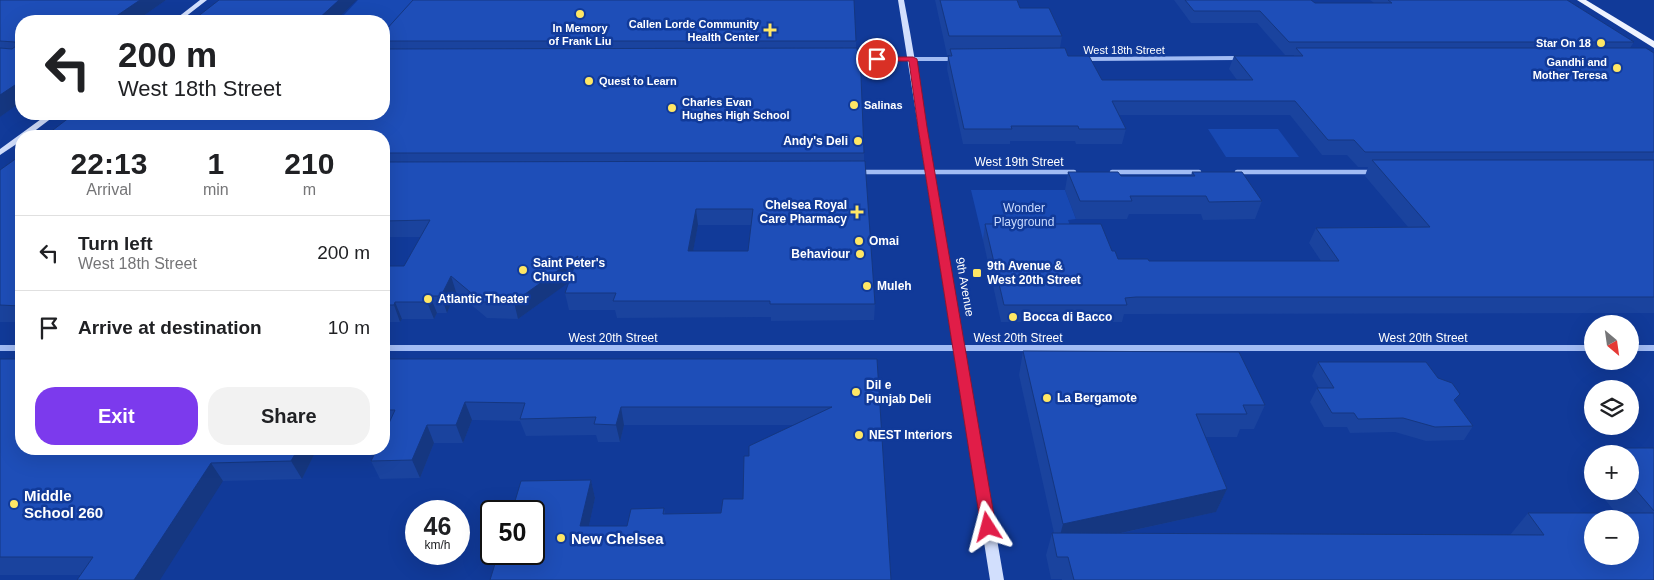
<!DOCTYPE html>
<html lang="en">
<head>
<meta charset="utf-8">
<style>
	:root { --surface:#fff; --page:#f2f2f2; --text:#202124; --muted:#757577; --line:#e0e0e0; --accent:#7c3aed }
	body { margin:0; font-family:Arial,sans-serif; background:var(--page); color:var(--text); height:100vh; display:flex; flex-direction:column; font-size:19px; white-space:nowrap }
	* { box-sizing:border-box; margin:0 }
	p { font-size:16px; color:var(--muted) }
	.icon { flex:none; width:28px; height:28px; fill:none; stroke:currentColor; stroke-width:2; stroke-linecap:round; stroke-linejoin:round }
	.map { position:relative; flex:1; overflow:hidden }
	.drawer { position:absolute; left:15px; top:130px; width:375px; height:325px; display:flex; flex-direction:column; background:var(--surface); border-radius:20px; box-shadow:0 5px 20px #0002 }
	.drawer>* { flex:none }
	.hud { position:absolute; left:15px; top:15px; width:375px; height:105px; border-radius:20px; box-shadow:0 5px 20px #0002; background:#fff; color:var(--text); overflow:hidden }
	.needle { width:32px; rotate:151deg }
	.fabs { position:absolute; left:1584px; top:315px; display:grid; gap:10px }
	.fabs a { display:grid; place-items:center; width:55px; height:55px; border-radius:50%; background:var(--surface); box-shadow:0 5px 20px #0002; font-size:25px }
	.speed { position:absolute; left:405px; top:500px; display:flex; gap:10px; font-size:25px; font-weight:700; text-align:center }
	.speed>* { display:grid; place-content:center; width:65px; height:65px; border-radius:50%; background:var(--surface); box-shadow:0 5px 20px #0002; line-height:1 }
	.speed small { font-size:12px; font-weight:400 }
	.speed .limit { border:2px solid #111; border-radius:8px; background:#fff; color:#111 }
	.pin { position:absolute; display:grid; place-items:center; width:42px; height:42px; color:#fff; margin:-21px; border:2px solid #fff; border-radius:50%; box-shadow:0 1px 5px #0007 }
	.me { position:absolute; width:55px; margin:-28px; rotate:351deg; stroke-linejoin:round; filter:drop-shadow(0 0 4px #0008) }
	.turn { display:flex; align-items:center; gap:18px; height:105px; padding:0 20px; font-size:22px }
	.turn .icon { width:65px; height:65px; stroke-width:2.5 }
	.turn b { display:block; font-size:35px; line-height:42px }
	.eta { display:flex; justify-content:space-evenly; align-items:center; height:85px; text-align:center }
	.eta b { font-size:30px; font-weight:700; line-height:35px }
	.primary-button { display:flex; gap:10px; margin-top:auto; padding:10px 20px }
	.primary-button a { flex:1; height:58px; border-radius:20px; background:var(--accent); color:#fff; font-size:20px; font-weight:700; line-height:58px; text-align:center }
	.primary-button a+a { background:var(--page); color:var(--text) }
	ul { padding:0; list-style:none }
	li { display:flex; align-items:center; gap:15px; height:75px; padding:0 20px; border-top:1px solid var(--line) }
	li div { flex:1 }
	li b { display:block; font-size:19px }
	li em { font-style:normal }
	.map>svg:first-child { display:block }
</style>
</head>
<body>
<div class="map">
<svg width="1654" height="580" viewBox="0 0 1654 580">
	<rect width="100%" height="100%" fill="#113a99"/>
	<path fill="#1849b3" d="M358,0H428L384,46V21H333L338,16H343Z
		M1208,129H1278L1299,157H1226Z
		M971,190H1065L1076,219L1068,220L1075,240H983Z"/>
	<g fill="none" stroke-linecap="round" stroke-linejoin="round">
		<path stroke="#a2bcf4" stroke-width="4" d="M852,59H954
			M1085,59L1239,58"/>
		<path stroke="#a2bcf4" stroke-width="4.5" d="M860,172H1074
			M1112,172H1199
			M1237,172H1371"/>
		<path stroke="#a2bcf4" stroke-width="6" d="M0,348H21
			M384,348H1592
			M1630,348H1654"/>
		<path fill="#d2dffd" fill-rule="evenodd" d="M200,0H207L180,21H173Z
			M898,0H904L910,32L1004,580H990Z
			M48,114H57L28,136H21V141L0,155V149Z"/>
		<path fill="#eff3ff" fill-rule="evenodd" d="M1577,0H1586L1654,41V48Z"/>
	</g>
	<path fill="#1a439e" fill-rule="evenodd" d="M0,0H166L136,21H21V102L0,117Z
		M935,0H1017L1020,8L1062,36L1060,48L1068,56L1102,80H1237L1229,69L1234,56H1294V55H1285L1257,23H1191L1174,0H1311L1315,3H1374L1370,0H1567L1634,42L1630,48L1654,53V313L1131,314H1124L1122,322H1001L983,240L985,224L1112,251L1118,259L1149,261H1321L1309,243L1316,228L1408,227L1365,176L1368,167H1358L1347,155H1322L1290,115H1119L1126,129L1122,144H1076L1075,141H1010V144H963L947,69L948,56H950V55H947Z
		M384,32L856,41V48L864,153V161L875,304L874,320L771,321V317L617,318L615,310H569L565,293L569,282L518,319L487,318L456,292L447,313H437L434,319H402L400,322H384V266H404L421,237H384ZM698,225H751L748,251H693Z
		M21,155V322H0V170Z
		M1068,172L1121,176H1191L1192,172L1262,201L1255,219L1203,220L1201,214H1129L1127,219H1076L1065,190Z
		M1023,351L1265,405L1254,429H1240L1237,437H1206L1227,489L1216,512L1122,533L1510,535L1528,513H1616L1598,491H1630V454H1596L1601,448H1654V580H1062V579H1051L1046,555L1052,533H1054L1019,375Z
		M0,359L317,449L302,479L223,481L80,575H0Z
		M384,359H877L891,580H490L591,480L595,498L589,526H627L664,508L665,514L721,513L743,499L749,456L794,425H624L620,442H598L596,435L526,436L520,421L472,420L463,443H434L420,478L380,479L371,461L386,428H384Z
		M1318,362L1455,401L1473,426L1464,440L1426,441L1395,432L1350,433L1347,427H1324L1310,402L1317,388H1319L1312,376Z
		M1592,458V484L1582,471Z"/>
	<path fill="#153781" d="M140,0H166L136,21H109Z
		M339,0H357L335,21H316Z
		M21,81V102L0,117V95Z
		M696,209L698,225L690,268L688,251Z
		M578,256L582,273L518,319L514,302Z
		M451,276L456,292L447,313L441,296Z
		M430,296L437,313L434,319L427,302Z
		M395,302L402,319L400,322L394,305Z
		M465,402L472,420L463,443L456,425Z
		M621,407L624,425L620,442L616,425Z
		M427,425L434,443L420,478L412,460Z
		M298,449H317L302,479L291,461Z
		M211,463L223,481L160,580H134Z
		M591,480L595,498L585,544L580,526Z
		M1227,489L1216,512L1057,547L1063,524Z"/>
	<path fill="#1e4eb8" stroke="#153781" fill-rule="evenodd" d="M0,0H140L109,21H21V81L0,95V48L12,49L16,46L15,42L0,41Z
		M219,0H339L316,21H192Z
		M413,0H854L856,41H384V32Z
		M940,0H1017L1020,8H1049L1062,36H949Z
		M1185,0H1311L1315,3H1392L1388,0H1567L1634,42H1289L1260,11H1194Z
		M857,48L861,76L864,153H384V136H45L74,114H384V49Z
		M1065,48L1068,56H1089L1102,80H1253L1234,56H1303L1296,48H1646L1654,53V152H1365L1354,140H1328L1295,101H1112L1126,129H1079L1078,126H1011L1012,129H964L948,56H952L950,49Z
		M21,155V306L0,305V170Z
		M1372,160H1654V297H1136L1125,298L1127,305H1004L985,224H1101L1112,251H1115L1118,259H1148L1149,261H1339L1316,228L1430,227Z
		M865,161L875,304H770V301H613L616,293H565L578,256L514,302H482L451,276L441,296H430L427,302H395L394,305H384V266H404L430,220L384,221V162ZM696,209H753L748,251H688Z
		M1068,172H1118L1121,176H1195L1192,172H1242L1262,201L1209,202L1206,196H1130L1132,201H1080Z
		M1023,351L1239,352L1265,405H1243L1247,414H1196L1227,489L1063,524Z
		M0,359H21V449H298L291,461L211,463L134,580H77L93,557H0Z
		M384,359H877L891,580H490L498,554H534V511H512L521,481L591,480L580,526H627L631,509L664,508L663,514L721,513L723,499H743L744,456H749V446L832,407H621L616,425L594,424L596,417L520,419L525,403L465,402L456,425H427L412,460L371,461L377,449H384V434L395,410H384Z
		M1318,362H1426L1438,378L1452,383L1460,394L1454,400L1473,426L1435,427L1403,418L1358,419L1354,413H1332L1317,388H1334Z
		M1601,448H1654V511L1630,483V454H1606Z
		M1528,513H1654V580H1074L1068,557H1057L1052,533L1544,535ZM1592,519H1630V556H1592Z"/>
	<path fill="#e11d48" stroke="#92132f" d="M874,57H913L917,59L927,127L996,527L994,531L988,533L983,531L981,527L918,127L909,61H874Z"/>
	<g fill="#ffe765" stroke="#113a99" stroke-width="2">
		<circle cx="580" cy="14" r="5"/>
		<path d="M767.5 22.5h5v5h5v5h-5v5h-5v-5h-5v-5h5z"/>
		<circle cx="1601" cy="43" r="5"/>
		<circle cx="1617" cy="68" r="5"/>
		<circle cx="589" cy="81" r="5"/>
		<circle cx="854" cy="105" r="5"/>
		<circle cx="672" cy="108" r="5"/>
		<circle cx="858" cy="141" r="5"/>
		<path d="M854.5 204.5h5v5h5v5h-5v5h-5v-5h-5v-5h5z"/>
		<circle cx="859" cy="241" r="5"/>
		<circle cx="860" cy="254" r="5"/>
		<circle cx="523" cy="270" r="5"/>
		<rect x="972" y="268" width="10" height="10" rx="2.5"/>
		<circle cx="867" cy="286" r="5"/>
		<circle cx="428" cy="299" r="5"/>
		<circle cx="1013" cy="317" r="5"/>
		<circle cx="856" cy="392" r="5"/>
		<circle cx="1047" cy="398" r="5"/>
		<circle cx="859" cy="435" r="5"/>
		<circle cx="14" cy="504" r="5"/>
		<circle cx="561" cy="538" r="5"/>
	</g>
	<g text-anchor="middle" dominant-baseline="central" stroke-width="5" stroke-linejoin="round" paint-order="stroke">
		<g font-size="11" font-weight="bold" fill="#fff" stroke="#113a99" text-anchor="end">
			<text x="759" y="24">Callen Lorde Community<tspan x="759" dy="13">Health Center</tspan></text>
			<text x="580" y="28" text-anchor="middle">In Memory<tspan x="580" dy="13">of Frank Liu</tspan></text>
			<text x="1591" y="43">Star On 18</text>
			<text x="1607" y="62">Gandhi and<tspan x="1607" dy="13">Mother Teresa</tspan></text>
			<text x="599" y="81" text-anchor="start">Quest to Learn</text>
			<text x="682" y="102" text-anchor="start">Charles Evan<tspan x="682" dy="13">Hughes High School</tspan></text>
			<text x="864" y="105" text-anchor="start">Salinas</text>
		</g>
		<g font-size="11" fill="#fff" stroke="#113a99">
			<text x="1124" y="50">West 18th Street</text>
		</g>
		<g font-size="12" font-weight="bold" fill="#fff" stroke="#113a99" text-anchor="start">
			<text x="848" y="141" text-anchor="end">Andy's Deli</text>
			<text x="847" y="205" text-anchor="end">Chelsea Royal<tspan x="847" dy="14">Care Pharmacy</tspan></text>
			<text x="869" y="241">Omai</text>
			<text x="850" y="254" text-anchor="end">Behaviour</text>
			<text x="533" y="263">Saint Peter's<tspan x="533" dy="14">Church</tspan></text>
			<text x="987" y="266">9th Avenue &amp;<tspan x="987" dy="14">West 20th Street</tspan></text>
			<text x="877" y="286">Muleh</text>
			<text x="438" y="299">Atlantic Theater</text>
			<text x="1023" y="317">Bocca di Bacco</text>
			<text x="866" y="385">Dil e<tspan x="866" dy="14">Punjab Deli</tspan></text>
			<text x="1057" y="398">La Bergamote</text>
			<text x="869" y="435">NEST Interiors</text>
		</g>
		<g font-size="12" fill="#fff" stroke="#113a99">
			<text x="1019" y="162">West 19th Street</text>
			<text transform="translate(965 287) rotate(80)">9th Avenue</text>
			<text x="613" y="338">West 20th Street</text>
			<text x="1018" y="338">West 20th Street</text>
			<text x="1423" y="338">West 20th Street</text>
		</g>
		<g font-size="12" fill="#cadbfe" stroke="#113a99">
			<text x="1024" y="208">Wonder<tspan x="1024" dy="14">Playground</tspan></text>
		</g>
		<g font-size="15" font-weight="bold" fill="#fff" stroke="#113a99" text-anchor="start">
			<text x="24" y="495">Middle<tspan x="24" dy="17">School 260</tspan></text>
			<text x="571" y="538">New Chelsea</text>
		</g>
	</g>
</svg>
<div class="fabs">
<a><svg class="needle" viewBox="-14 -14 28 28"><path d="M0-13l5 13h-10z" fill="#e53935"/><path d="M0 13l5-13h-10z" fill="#757577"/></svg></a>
<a><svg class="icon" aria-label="layers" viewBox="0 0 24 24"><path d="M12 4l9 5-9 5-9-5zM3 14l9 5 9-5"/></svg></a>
<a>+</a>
<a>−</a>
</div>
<div class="speed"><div>46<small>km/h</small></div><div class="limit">50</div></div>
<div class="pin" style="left:877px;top:59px;background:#d93025"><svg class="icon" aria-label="arrive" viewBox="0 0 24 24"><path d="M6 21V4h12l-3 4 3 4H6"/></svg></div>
<svg class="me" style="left:988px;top:527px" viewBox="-20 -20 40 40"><path d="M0-17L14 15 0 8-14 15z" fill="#e11d48" stroke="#fff" stroke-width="4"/></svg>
<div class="hud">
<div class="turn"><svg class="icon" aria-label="left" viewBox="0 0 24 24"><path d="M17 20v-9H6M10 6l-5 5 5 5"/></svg><div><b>200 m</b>West 18th Street</div></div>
</div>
<section class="drawer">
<div class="eta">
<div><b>22:13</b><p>Arrival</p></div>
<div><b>1</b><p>min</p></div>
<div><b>210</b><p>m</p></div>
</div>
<ul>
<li><svg class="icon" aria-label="left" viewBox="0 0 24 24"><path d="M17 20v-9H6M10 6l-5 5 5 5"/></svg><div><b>Turn left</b><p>West 18th Street</p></div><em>200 m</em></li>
<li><svg class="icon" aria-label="arrive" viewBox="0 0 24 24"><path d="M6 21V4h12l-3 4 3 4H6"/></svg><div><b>Arrive at destination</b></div><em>10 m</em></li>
</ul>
<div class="primary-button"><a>Exit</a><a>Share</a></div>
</section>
</div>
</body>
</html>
